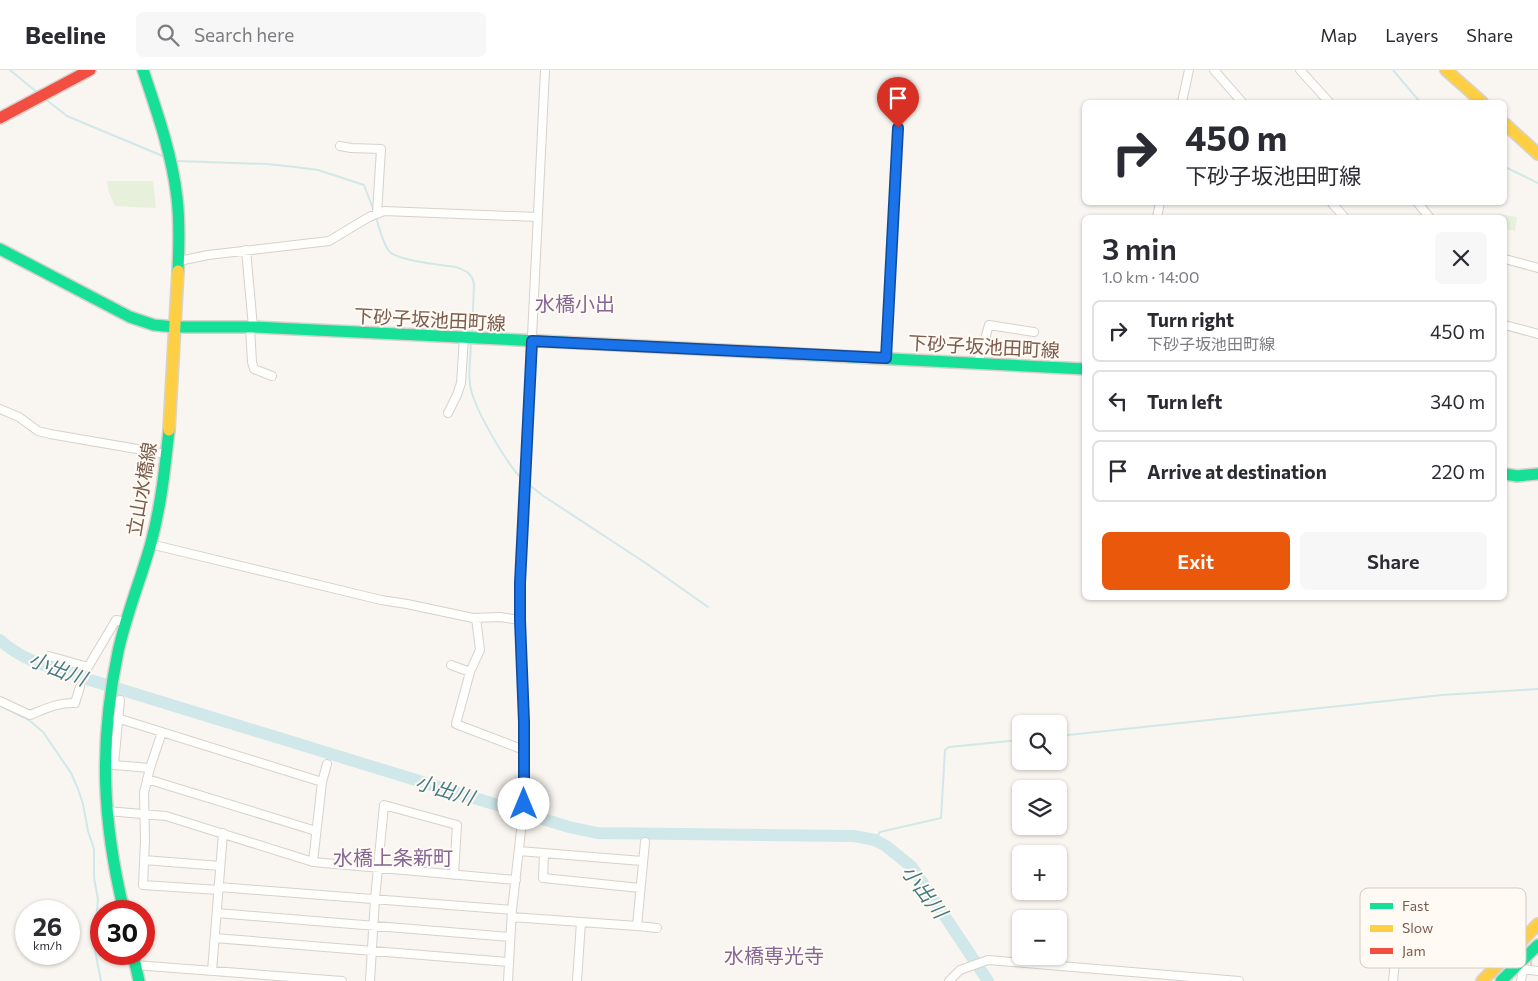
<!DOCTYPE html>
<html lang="en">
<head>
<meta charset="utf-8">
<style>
	:root { --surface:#fff; --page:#f7f7f7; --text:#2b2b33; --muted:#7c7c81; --line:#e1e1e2; --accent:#ea580c }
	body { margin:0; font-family:Commissioner,"Noto Sans JP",sans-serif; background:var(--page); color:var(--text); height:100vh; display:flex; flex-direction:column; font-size:19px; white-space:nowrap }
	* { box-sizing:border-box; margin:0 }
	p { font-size:16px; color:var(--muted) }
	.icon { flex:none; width:28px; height:28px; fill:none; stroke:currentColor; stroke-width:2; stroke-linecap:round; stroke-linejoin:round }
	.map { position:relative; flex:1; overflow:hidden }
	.details { position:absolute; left:1082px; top:145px; width:425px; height:385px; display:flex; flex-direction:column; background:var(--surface); border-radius:8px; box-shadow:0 1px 4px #0004 }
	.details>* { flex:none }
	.banner { position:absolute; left:1082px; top:30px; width:425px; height:105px; border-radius:8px; box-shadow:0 1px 4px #0004; background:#fff; color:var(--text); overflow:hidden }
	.tools { position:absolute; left:1012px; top:645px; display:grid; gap:10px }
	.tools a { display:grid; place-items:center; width:55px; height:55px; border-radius:8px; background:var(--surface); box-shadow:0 1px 4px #0004; font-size:25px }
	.speed { position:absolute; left:15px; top:830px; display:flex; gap:10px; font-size:25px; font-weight:700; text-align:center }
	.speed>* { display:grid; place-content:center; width:65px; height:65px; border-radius:50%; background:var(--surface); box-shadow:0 1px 4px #0004; line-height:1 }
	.speed small { font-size:12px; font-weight:400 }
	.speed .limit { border:8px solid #d22; background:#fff; color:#111 }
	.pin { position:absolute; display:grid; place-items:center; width:42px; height:42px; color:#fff; margin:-51px -21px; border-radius:50% 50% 50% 0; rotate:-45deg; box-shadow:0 0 5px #0007 }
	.pin .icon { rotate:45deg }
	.me { position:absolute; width:55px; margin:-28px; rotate:0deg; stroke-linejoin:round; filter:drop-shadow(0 0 4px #0008) }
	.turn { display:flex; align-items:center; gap:18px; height:105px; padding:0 20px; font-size:22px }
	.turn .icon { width:65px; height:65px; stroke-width:2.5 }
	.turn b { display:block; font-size:35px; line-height:42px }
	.round { display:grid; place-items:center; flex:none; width:52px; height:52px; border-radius:8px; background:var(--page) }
	.headline { display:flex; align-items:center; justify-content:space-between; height:85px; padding:0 20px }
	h1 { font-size:30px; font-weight:600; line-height:38px }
	.primary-button { display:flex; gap:10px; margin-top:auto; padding:10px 20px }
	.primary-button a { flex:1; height:58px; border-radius:8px; background:var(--accent); color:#fff; font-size:20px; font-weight:600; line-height:58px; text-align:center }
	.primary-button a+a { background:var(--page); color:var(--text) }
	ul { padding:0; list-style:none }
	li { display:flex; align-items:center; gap:15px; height:62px; margin:0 10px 8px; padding:0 10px; border:2px solid var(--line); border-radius:8px }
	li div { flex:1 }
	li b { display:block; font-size:19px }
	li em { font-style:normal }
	header { display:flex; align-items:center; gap:30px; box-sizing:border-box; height:70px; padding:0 25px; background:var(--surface); border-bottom:1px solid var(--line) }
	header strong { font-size:24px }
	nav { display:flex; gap:28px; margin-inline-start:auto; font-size:18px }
	.search { width:350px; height:45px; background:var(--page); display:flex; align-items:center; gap:12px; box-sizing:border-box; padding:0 18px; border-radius:8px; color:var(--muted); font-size:19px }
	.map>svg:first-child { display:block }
</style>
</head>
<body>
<header>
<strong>Beeline</strong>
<div class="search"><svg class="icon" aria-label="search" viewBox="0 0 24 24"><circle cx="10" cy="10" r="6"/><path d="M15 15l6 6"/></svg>Search here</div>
<nav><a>Map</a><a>Layers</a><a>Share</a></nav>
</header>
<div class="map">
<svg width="1538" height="911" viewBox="0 0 1538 911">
	<rect width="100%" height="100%" fill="#f9f5f0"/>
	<path fill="#e7f0db" d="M107,111H153L156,138L115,136L109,123Z
		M1498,144L1517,147L1515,161L1505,159V148L1497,147Z"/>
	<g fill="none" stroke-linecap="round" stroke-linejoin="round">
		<path stroke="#d0e8ea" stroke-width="2" d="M10,0L39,24
			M1393,0L1420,32
			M44,28L67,46L165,87
			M177,91L267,94L295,97L318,100L364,115L374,141
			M1505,97L1538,113
			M376,148C380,159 382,172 389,181C397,191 442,195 456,197C466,201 472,203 474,214L472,264
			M471,271C471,285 468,301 470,314C472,336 507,394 522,409
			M528,414L542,425L647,494L708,537
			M0,636L29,650L43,662L71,703L78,719L83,734L88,761L94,779V808L98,829L94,875L101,911
			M1059,666L1442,625L1538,619
			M875,770L880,762L941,748L945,680L949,677L1021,670"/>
		<path stroke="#d0e8ea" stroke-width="12" d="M0,570C24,593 59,599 90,610L569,757L597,763L854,766L875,770L886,776L912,797L988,911"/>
		<path stroke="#d9cfc7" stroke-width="8" stroke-dasharray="8 4" stroke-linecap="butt" d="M1467,888L1502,892
			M1518,893L1532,894"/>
		<defs>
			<path id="street" d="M1214,0L1242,32
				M1300,0L1329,32
				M1182,32L1189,0
				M340,76L351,78L381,79L377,143
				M1331,132L1345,148
				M1417,132L1430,148
				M1157,148L1160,132
				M246,180L253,257
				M1505,189L1538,198
				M179,191L208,185L329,171L369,147L384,141L537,147
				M1505,255L1538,264
				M250,258L252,292L254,299L272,306
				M886,289L898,58L900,43
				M978,293L989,255L1034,262
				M0,339L19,347L38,361L50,364L166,384
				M448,343L457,325L461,313L464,268
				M150,474L381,530L407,534L473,548L500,547L520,550
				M49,586L88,597L116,550L126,552
				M451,595L470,602L480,580L476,548
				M470,602L456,654L524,680
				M120,630L114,695L150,698
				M0,631L30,645C45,639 59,632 75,633L80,617
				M117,648L322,712
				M162,662L150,698L144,723L145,770L143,815L219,820
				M147,709L316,761
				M107,741L166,746L313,792L516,810
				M645,772L637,856L657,858
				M519,781L642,791
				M544,783L543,808L640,818
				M144,790L220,796
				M313,792L322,712L327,694
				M219,817L512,840
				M217,843L510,867
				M512,847L581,852
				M215,868L508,892
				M135,895L342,911
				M212,901L223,763
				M370,911L375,829L384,735L457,755L454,805
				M508,911L512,840L524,734V652L520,550V513L545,0
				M577,911L581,852L637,856
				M949,911L960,900L988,890L1239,911
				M1393,911L1396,883H1415L1467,888
				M1521,911L1523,899L1538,901"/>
			<path id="fast" d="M143,0C157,42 172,84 177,128C180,152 179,177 178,201
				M0,179L130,247L154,255L175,257H253L579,273
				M759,282L1085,299
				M1505,404L1517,406L1538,404
				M124,841C102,750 99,673 118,582C126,545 141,509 151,473C161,436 165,398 169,360
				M133,884L139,911
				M1501,911L1538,875"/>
			<path id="slow" d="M1446,0L1482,32
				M1505,54L1538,84
				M579,273L759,282
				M169,360L178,201
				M1482,911L1538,854"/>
			<path id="jam" d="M0,48L90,0"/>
		</defs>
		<use href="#street" stroke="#d7d1cb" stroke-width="10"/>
		<use href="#fast" stroke="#d9d2cb" stroke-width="14"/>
		<use href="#slow" stroke="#d9d2cb" stroke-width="14"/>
		<use href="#jam" stroke="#d9d2cb" stroke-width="14"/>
		<use href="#street" stroke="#fefefd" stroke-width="8"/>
		<use href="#fast" stroke="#16e098" stroke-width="11"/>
		<use href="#slow" stroke="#ffcf43" stroke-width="11"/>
		<use href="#jam" stroke="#f24e42" stroke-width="11"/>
	</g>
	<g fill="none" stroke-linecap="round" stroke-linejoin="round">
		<defs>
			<path id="route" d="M524,734V652L520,550V513L532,271L886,288L898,58"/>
		</defs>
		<use href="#route" stroke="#114b97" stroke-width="12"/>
		<use href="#route" stroke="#1a73e8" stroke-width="9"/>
	</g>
	<g text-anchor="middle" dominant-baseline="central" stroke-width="4" stroke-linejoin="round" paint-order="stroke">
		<g font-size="19" fill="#7a5c4d" stroke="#fffaf3">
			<text transform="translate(430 249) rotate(3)">下砂子坂池田町線</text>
			<text transform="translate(984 276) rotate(3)">下砂子坂池田町線</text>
			<text transform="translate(141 419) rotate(-80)">立山水橋線</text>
		</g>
		<g font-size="20" fill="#846695" stroke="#fffaf3">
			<text x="575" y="233">水橋小出</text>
			<text x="393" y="787">水橋上条新町</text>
			<text x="774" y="885">水橋専光寺</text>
		</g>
		<g font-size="20" font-style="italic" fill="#437c86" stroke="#fffaf3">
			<text transform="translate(58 598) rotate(21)">小出川</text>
			<text transform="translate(445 719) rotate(17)">小出川</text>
			<text transform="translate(925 821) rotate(53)">小出川</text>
		</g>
	</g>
	<rect x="1360" y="818" width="166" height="80" rx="8" fill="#fffaf3" stroke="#d7cbc1" stroke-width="1"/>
	<rect x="1370" y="833" width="23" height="6" fill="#16e098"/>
	<rect x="1370" y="855" width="23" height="7" fill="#ffcf43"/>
	<rect x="1370" y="878" width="23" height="6" fill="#f24e42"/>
	<g font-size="14" fill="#7a5c4d">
		<text x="1402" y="841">Fast</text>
		<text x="1402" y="863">Slow</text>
		<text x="1402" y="886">Jam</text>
	</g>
</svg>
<div class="tools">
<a><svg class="icon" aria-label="search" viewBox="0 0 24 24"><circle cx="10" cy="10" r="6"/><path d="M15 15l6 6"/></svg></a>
<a><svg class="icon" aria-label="layers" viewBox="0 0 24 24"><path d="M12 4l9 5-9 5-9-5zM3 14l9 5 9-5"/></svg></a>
<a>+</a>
<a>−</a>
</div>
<div class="speed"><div>26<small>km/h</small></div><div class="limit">30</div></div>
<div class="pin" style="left:898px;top:58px;background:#d93025"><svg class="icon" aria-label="arrive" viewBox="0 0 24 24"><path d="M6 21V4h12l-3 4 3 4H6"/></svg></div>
<svg class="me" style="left:524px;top:734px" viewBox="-20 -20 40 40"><circle r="19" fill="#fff"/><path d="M0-13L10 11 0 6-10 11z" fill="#1a73e8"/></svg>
<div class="banner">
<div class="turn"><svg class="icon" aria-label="right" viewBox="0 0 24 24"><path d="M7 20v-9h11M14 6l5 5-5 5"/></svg><div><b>450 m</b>下砂子坂池田町線</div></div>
</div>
<section class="details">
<div class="headline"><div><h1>3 min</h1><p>1.0 km · 14:00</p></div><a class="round"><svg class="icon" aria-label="close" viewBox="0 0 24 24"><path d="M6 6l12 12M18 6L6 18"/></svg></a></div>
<ul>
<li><svg class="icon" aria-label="right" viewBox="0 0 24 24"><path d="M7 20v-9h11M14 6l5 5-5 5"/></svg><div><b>Turn right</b><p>下砂子坂池田町線</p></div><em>450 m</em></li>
<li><svg class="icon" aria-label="left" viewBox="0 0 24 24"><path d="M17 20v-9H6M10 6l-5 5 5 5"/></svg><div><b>Turn left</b></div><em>340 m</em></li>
<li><svg class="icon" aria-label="arrive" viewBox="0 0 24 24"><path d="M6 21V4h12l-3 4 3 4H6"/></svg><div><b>Arrive at destination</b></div><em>220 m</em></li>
</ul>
<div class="primary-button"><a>Exit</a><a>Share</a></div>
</section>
</div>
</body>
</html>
